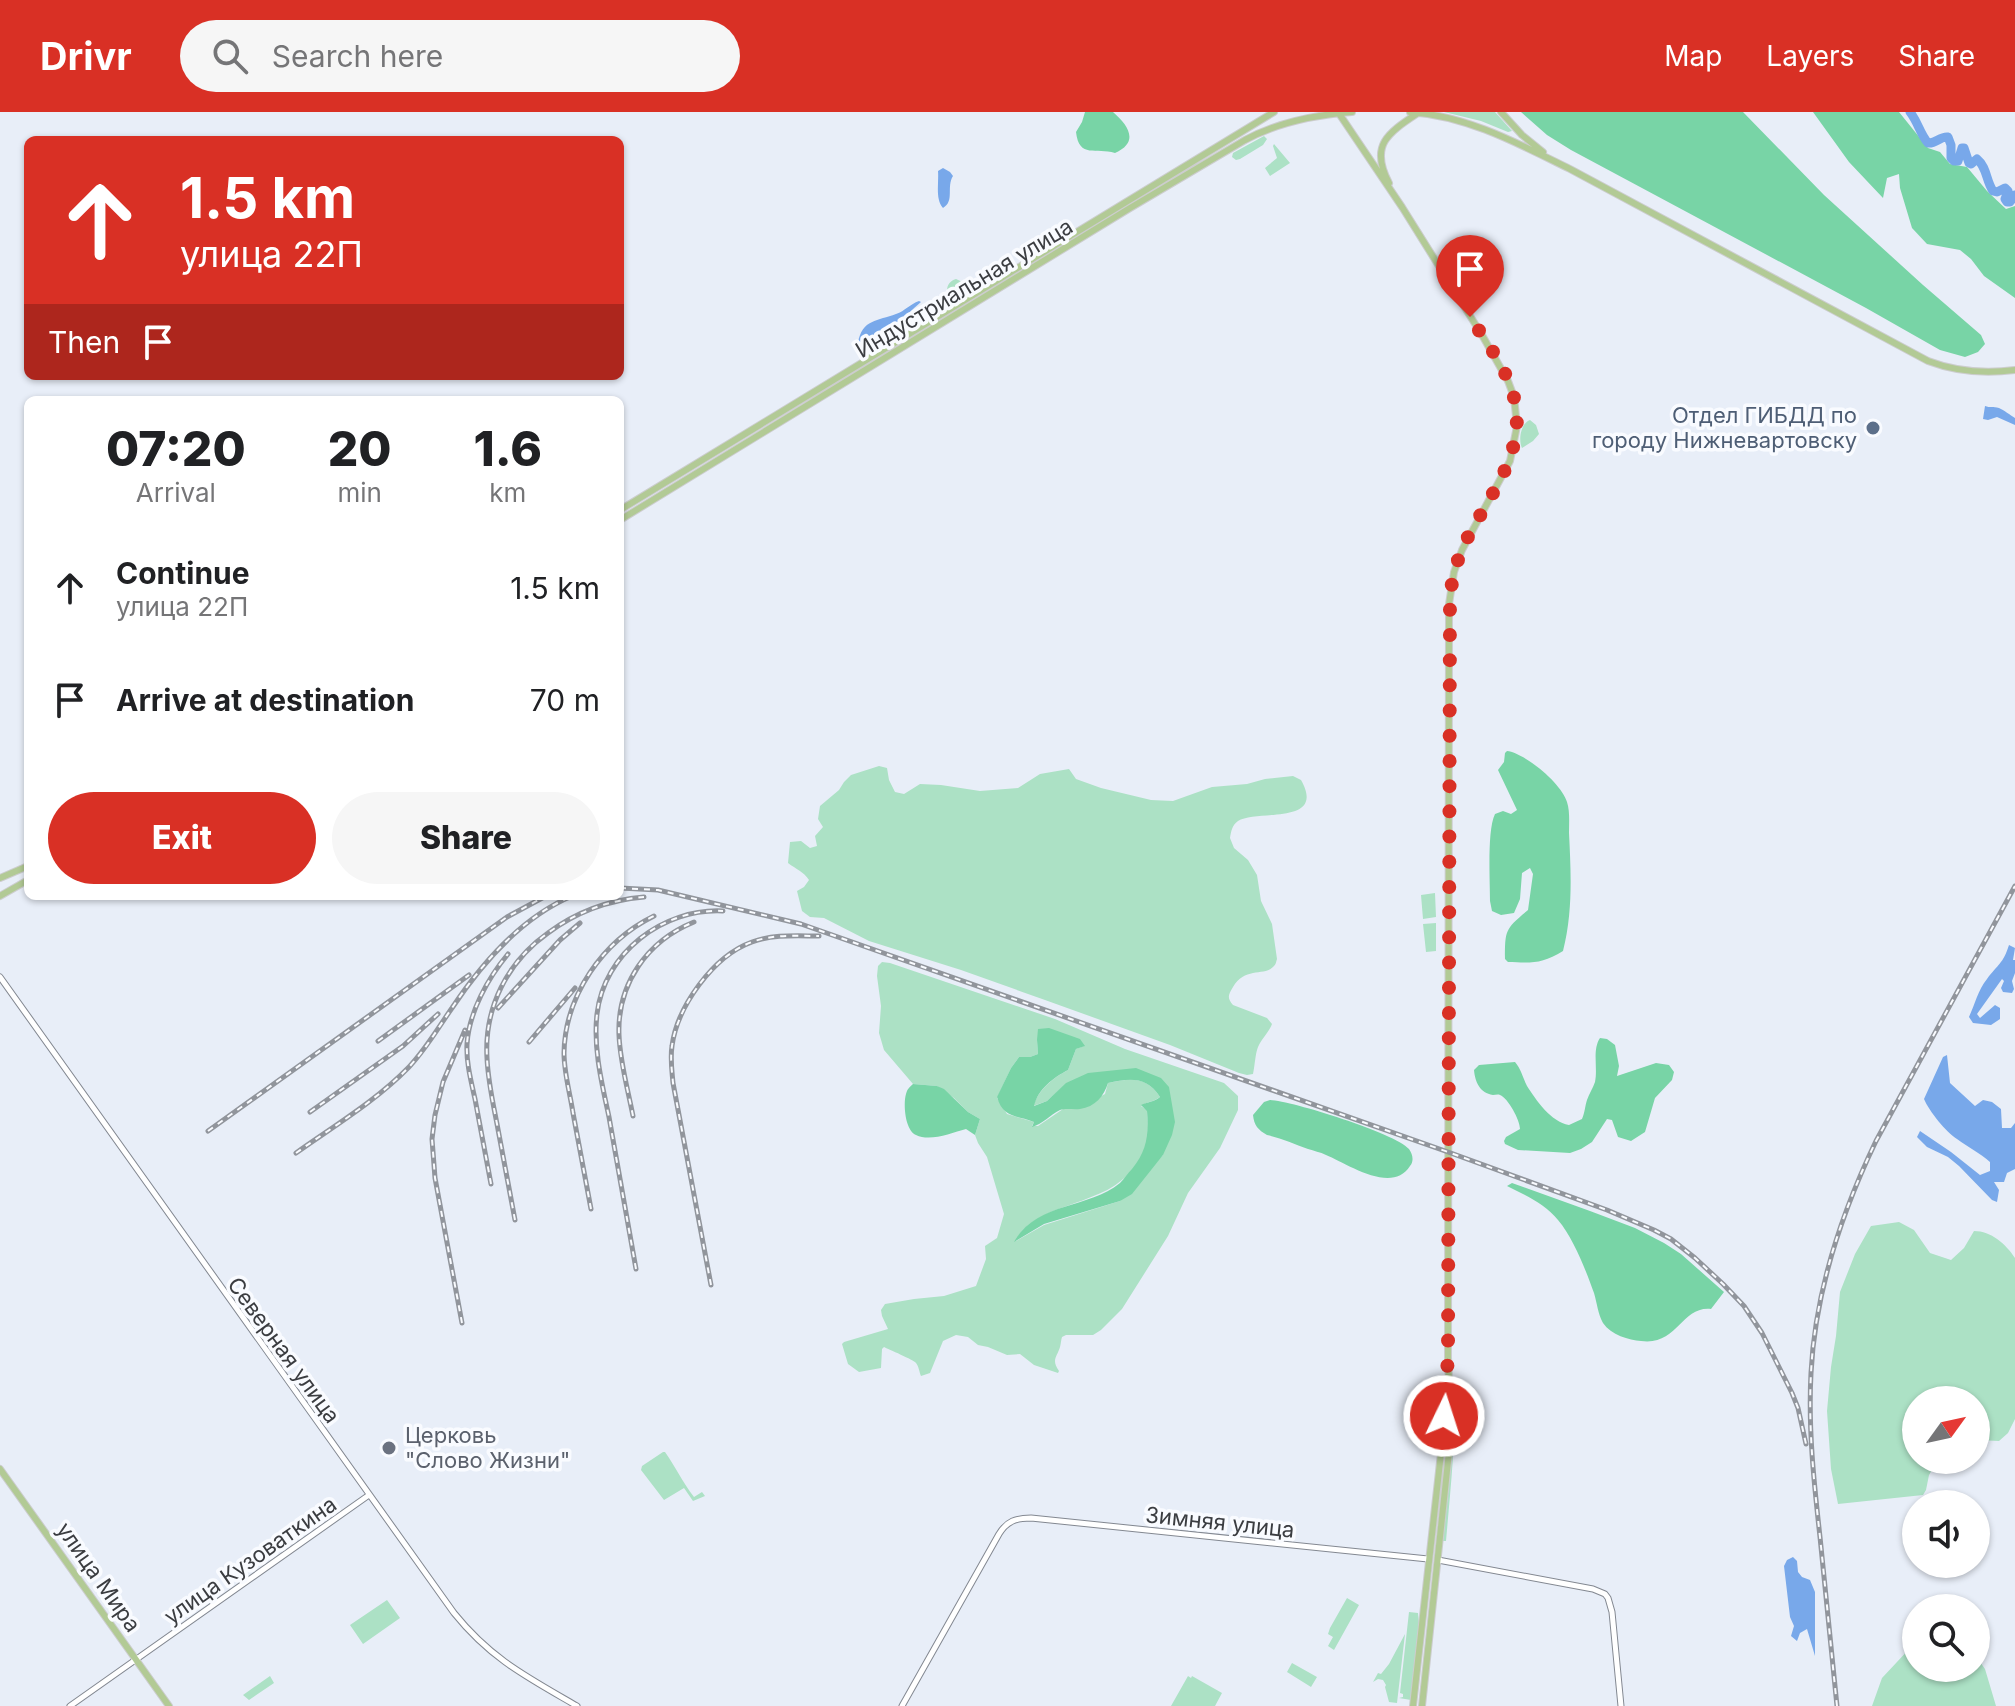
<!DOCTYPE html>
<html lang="en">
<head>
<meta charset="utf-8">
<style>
	:root { --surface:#fff; --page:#f6f6f6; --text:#202124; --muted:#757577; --accent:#d93025 }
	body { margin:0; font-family:Inter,sans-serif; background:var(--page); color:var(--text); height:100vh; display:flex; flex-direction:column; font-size:30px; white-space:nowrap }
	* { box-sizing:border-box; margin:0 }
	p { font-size:26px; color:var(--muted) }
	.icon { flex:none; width:44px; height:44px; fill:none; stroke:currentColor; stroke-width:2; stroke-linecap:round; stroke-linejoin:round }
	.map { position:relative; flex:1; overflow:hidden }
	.details { position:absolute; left:24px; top:284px; width:600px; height:504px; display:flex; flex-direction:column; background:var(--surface); border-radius:12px; box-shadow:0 2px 6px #0004 }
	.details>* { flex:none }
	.hud { position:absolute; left:24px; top:24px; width:600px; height:244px; border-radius:12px; box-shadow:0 2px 6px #0004; background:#d93025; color:#fff; overflow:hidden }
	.needle { width:52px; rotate:57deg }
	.buttons { position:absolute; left:1902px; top:1274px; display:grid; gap:16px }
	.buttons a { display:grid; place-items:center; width:88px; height:88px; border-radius:50%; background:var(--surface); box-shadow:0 2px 6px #0004; font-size:40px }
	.pin { position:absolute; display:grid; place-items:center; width:68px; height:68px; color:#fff; margin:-82px -34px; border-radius:50% 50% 50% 0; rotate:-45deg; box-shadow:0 0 8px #0007 }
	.pin .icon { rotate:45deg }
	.me { position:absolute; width:88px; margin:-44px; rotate:4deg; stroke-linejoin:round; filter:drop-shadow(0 0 6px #0008) }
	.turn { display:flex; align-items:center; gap:28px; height:168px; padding:0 24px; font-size:36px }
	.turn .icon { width:104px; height:104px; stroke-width:2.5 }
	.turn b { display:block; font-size:56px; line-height:68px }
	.then { display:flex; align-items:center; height:76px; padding:0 24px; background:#0003; gap:16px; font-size:30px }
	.eta { display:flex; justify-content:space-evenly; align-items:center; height:136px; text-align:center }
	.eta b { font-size:48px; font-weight:800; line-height:56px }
	.button { display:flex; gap:16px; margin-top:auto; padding:16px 24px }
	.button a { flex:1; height:92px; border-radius:48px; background:var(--accent); color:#fff; font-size:32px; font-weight:800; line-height:92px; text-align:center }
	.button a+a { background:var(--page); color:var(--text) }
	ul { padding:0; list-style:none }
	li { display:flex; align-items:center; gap:24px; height:112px; padding:0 24px }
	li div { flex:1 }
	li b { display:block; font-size:30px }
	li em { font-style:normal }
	header { display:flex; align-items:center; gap:48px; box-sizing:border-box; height:112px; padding:0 40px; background:var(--accent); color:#fff }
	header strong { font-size:38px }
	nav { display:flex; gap:44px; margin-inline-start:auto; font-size:28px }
	.search { width:560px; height:72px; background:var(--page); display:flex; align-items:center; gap:20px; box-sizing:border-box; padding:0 28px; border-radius:44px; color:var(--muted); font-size:30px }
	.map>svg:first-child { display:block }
</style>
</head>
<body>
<header>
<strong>Drivr</strong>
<div class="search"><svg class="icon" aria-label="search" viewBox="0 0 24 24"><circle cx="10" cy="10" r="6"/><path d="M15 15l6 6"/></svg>Search here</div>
<nav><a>Map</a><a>Layers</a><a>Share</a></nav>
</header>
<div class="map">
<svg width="2015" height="1594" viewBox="0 0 2015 1594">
	<rect width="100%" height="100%" fill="#e8eef8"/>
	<path fill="#ace1c5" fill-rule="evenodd" d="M1444,0H1495L1512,19L1508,20L1481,9Z
		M1264,24L1267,27L1263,33L1240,47L1236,48L1232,45L1233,41Z
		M1274,32L1290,51L1270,64L1265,56L1277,46L1273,34Z
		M956,167L967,172L970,179L955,189C945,183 944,171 956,167Z
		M1530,308L1536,313L1539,322L1533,329L1522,336C1518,328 1521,311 1530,308Z
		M879,654L887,656L889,668L895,680L904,682L920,672L941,673L980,679L1018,676L1040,662L1069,657L1076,667L1101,676L1151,688L1173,689L1212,675L1247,672L1265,667L1293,664L1301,668C1327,714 1256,697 1238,709C1232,713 1231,720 1230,726L1234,736L1248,748L1257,763L1261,789L1272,812L1277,847C1276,850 1276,852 1274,854C1265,865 1245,854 1233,875C1228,883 1227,886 1233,893L1267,906L1272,912C1269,920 1262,926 1258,935C1255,943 1255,953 1253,962L1247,963L1239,961L1170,933L1045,888L961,858L869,829L824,806L810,805L802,799L797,779L804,775L809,768C804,760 796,757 788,751L790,730L801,729L810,736L817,734L815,724L823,715L818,707L820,694L839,678L844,670L851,663Z
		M1435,781L1436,805L1423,807L1421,783Z
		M1436,811V839L1426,840L1423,812Z
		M882,850L890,851L1055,907L1125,937L1224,971L1238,984V998L1220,1036L1188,1081L1168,1124L1122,1197L1101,1218L1093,1223H1066L1062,1225C1061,1228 1061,1231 1060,1235C1057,1245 1051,1248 1059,1259L1058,1261L1034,1253L1020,1242L1007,1243L988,1235L978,1233L968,1225L956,1223L943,1229L930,1261L921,1264C919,1259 919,1255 916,1251C914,1248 888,1237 884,1235L882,1237L881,1256L859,1260L848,1252L842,1232L844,1230L888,1217L882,1204L881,1198L885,1192L914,1187L944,1184L976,1174L986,1147L985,1134L997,1126L1004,1102L987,1045L978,1031L975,1023L980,1007L968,1000L954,986L937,974L913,972L884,938L879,921L881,894L877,864L878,854ZM1037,928L1084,934L1076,937L1068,958C1053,966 1039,977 1033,994L1047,989L1067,971L1161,966L1163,1043L1120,1089L1044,1113L1016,1129C1021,1116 1030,1111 1043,1104C1060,1095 1078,1091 1096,1083C1116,1076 1138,1058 1145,1036C1149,1026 1148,1010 1147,998L1141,994C1148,989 1154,990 1160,985C1147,964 1130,966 1108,971L1105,982L1077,997H1063L1038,1014H1032L1034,1010L1007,1002L997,986L1011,956L1019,945H1030L1038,942Z
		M1899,1110L1914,1118L1930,1141L1951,1148L1964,1136L1974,1119C1991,1119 2006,1132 2015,1146V1307L2008,1321L1999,1329L1976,1328V1288H1916V1348H1938L1929,1363L1926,1378L1923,1383L1838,1392L1831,1357L1827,1299L1831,1255L1836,1224L1840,1180L1855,1142L1871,1114Z
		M1455,1290C1455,1336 1450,1383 1446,1429H1443L1451,1353Z
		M663,1340H665C676,1356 682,1369 694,1385L702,1380L705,1384L693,1389L684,1376L664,1388L641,1358L642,1354Z
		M1347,1486L1359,1493L1334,1538L1328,1534L1333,1525L1328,1522L1330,1516Z
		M387,1488L400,1506L363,1532L350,1513Z
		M1409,1500L1418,1501L1419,1511L1411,1588L1399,1586L1403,1585V1582L1400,1581Z
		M1405,1522L1397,1591L1389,1590L1385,1575L1386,1573L1383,1568L1378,1567L1373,1570L1378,1561L1381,1562L1389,1552Z
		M1916,1533V1556H1976V1544L1985,1557L1996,1594H1872L1882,1566L1911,1535Z
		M1292,1551L1317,1565L1311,1575L1287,1560Z
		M270,1564L274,1571L249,1588L243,1583Z
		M1188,1564L1191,1566L1192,1564L1222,1581L1215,1594H1171Z"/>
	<path fill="#78d4a6" d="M1085,0H1113C1128,13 1140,30 1115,41C1096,35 1079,47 1076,20L1082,10Z
		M1521,0H1743L1824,83L1923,173L1981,223L1985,232L1978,240L1965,245L1940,238L1866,196L1571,38L1547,23Z
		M1813,0H1899L1928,36L1940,40L1950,52L1967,55L1987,79L2006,97L2015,94V186L1984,164L1971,147L1960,138L1927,132L1912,116L1900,76L1899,62L1887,66L1883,86L1849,50Z
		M1507,639C1525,641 1562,672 1567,690C1570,699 1569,711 1569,721C1571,761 1573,800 1563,839C1542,852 1532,851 1508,850L1505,847C1505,818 1505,817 1528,798L1533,762L1530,756L1522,761L1520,787L1514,801L1501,803L1492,799L1490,789C1490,769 1487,718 1495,702L1503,699L1511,702L1517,698L1498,658L1504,650L1505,641Z
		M1049,916L1080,927L1085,934L1076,937L1068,958C1053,966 1038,977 1034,994L1047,989L1066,971L1088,961L1136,956L1161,966L1169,975L1175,1010L1172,1023L1163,1043L1132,1082L1120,1089L1044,1112L1014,1130C1036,1090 1088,1097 1120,1071C1124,1067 1128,1061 1132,1057C1147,1039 1149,1022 1147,999L1141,993C1147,990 1154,990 1160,985C1147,964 1129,966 1108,971C1104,984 1095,995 1080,997C1074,998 1066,996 1060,998C1050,1003 1043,1012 1032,1015L1034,1010C1016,1003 1003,1006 997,985L1011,956L1019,945H1030L1038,942L1037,928L1038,917Z
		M1600,926L1607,927L1615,933L1619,954L1617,964L1656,951L1669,953L1674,960L1672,968L1655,986L1645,1020L1631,1029L1618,1025L1612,1008L1607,1007L1592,1030L1581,1037L1570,1041L1518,1038L1505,1032L1504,1029L1506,1025L1520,1017C1520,1008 1508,986 1500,983C1498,982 1495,983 1493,983C1480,981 1475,970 1474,958L1479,953L1515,950C1521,957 1523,966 1527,974C1536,988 1551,1010 1569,1013L1582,1007C1585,1000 1585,994 1587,988C1589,982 1593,976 1595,970C1598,956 1592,938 1600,926Z
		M913,972L937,974L944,977L968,1000L980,1007L975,1023L966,1017C951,1021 930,1030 916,1023C905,1018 903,992 906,982C908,976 908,977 913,972Z
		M1270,988C1292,989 1395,1021 1409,1037C1413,1043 1414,1049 1410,1054C1392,1083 1346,1051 1326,1043C1320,1040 1314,1039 1308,1037C1294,1032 1281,1026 1267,1023C1258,1018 1254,1013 1253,1003L1264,990Z
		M1512,1071L1590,1099L1635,1116L1664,1131L1681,1142L1724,1180L1711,1197C1681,1194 1678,1234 1641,1229C1629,1228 1611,1223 1603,1211C1598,1202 1597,1191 1594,1181C1586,1159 1574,1127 1558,1108C1545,1092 1525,1083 1507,1074Z"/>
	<path fill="#78a8ea" d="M943,56L950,60L953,64C946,75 955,89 943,96C935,87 939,71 938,59Z
		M919,189L921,190C903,205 883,229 858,231C862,207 878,209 896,202C905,199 910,192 919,189Z
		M1985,294C1990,296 1993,294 1999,296C2004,298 2010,303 2015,306V313L1997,305L1988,308L1983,307Z
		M2009,833L2015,836L2013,848H2015V861L2012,869L2014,877L2012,881L2003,880L2001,876L2004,869L2002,867L1977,902L1980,906L1995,893L2000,896V907L1991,913L1973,911L1969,905C1975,892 1978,878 1987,867C1998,852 2003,852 2009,833Z
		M1947,943L1950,971L1975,994L1983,988L1992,990L2001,997L2002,1016H2011L2015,1011V1057L2007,1061L2004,1070H1994L1999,1078L1997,1090L1992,1088L1959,1054L1948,1045L1927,1035L1917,1025L1920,1019L1951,1040L1980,1063L1990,1059V1050C1980,1041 1968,1035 1957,1027C1946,1020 1929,999 1924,987L1943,945Z
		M1793,1445L1797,1449L1798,1460L1802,1465L1810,1468L1815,1480V1544L1807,1517L1800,1521L1797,1529L1791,1524L1794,1514L1790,1505L1784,1454L1787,1448Z"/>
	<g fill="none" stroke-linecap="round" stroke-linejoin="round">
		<path stroke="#78a8ea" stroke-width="9" d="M1910,0C1918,10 1920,22 1928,31C1936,32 1940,24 1948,25L1951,33V46L1954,49H1958L1962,36H1964L1969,51L1971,52L1977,47C1987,55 1986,69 1993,79L1997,80L2005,76L2008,79L2005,87L2007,90H2010L2015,83"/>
		<defs>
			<path id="secondary" d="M0,865L454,1501C491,1547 527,1565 577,1594
				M1438,1448L1593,1477L1605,1482L1608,1486L1612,1500L1621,1594
				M70,1594L369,1383
				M902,1594L999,1422C1007,1409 1016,1406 1031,1406L1428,1447"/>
			<path id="primary" d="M1338,0L1402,95L1482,223L1508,269L1514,285L1517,314L1510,349L1462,438L1454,460L1449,492L1448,1245L1450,1297L1449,1340L1422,1594
				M1410,0C1468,4 1519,32 1570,57L1928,249C1957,260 1984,262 2015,258
				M1501,0L1522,23L1543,40
				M1389,71C1369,33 1388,21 1418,1
				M620,398L1274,0
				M620,408L1130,96L1245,28C1278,10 1314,3 1352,0
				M0,766L28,754
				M0,784L28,768
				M0,1357L169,1594
				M1413,1594L1442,1332L1446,1277"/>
		</defs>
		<use href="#secondary" stroke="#838891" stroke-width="7"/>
		<use href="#primary" stroke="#cccdce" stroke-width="8"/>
		<use href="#secondary" stroke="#fff" stroke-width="5"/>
		<use href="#primary" stroke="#b2ca95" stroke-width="6"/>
		<defs>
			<path id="rail" d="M620,776L658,778L801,812L1448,1040L1607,1098L1654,1118L1671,1127L1695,1146L1723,1172L1744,1194L1762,1221L1792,1281L1798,1296L1806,1332
				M498,896L560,828L580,811
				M378,929L469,863
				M529,930L575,876
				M310,1000L403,934L438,902
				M633,1004C628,978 620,950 619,923C617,872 647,829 694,810
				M208,1019L507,805L546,784
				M296,1041C334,1014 376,989 409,955C426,937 438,916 452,896C482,851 522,805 572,784
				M491,1072C486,1044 480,1015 475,987C471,969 466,950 467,932C469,900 488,866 508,842
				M591,1097C585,1065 579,1033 573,1001C570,981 564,961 564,941C565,883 603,829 654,804
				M515,1108C509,1076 503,1044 497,1012C493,991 488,969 487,946C484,896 507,850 548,821C576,800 609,788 644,785
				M636,1157C627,1107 618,1056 609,1005C602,972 593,936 597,902C604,841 663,796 723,799
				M711,1173L673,971C672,959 670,947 672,934C677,895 713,844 752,830C773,822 797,824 819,824
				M462,1211L435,1066L432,1027L435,1003L443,970L465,918
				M1837,1594C1831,1538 1826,1481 1820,1425C1814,1371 1808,1316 1811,1261C1815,1180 1841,1102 1876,1029L2015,774"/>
		</defs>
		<use href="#rail" stroke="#91959c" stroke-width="5"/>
		<use href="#rail" stroke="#f9fbff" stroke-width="2" stroke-dasharray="6" stroke-linecap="butt"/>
	</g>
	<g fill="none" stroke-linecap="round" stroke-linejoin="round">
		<path stroke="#d93025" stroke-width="14" stroke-dasharray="0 25.2" d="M1444,1304L1448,1245L1450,484C1452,468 1456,452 1462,437C1485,387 1532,339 1512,279C1504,253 1485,228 1470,205"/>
	</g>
	<circle fill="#5c6f8a" stroke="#f9fbff" stroke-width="3" cx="1873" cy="316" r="8"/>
	<circle fill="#6b7280" stroke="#f9fbff" stroke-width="3" cx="389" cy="1336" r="8"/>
	<g text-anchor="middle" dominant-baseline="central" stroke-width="7" stroke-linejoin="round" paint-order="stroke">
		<g font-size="22" fill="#3b3d41" stroke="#f9fbff">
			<text transform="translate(964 176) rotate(-31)">Индустриальная улица</text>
			<text transform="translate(284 1238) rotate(54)">Северная улица</text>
			<text transform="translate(1220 1410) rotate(6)">Зимняя улица</text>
			<text transform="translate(250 1448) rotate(-35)">улица Кузоваткина</text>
			<text transform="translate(99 1465) rotate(55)">улица Мира</text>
		</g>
		<g font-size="22" fill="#4e5e75" stroke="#f9fbff" text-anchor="end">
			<text x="1857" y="303">Отдел ГИБДД по<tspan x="1857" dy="25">городу Нижневартовску</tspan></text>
		</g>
		<g font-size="22" fill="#5b616d" stroke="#f9fbff" text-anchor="start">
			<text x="405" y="1323">Церковь<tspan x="405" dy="25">"Слово Жизни"</tspan></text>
		</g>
	</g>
</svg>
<div class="buttons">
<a><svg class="needle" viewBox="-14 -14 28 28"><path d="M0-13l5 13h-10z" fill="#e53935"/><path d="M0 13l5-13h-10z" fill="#757577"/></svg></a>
<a><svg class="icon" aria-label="sound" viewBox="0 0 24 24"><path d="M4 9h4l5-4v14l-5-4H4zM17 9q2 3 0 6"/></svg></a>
<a><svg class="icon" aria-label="search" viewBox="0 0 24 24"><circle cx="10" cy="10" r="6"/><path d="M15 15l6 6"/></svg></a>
</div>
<div class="pin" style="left:1470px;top:205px;background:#d93025"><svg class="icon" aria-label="arrive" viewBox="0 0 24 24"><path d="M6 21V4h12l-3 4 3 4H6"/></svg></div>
<svg class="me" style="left:1444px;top:1304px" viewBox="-20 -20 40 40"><circle r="17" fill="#d93025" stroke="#fff" stroke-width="3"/><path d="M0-11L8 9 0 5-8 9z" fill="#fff"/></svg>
<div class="hud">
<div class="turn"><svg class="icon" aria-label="ahead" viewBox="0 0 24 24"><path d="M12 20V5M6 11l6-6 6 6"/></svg><div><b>1.5 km</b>улица 22П</div></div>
<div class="then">Then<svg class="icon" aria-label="arrive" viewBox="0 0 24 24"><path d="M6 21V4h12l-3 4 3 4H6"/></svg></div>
</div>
<section class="details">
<div class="eta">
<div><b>07:20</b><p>Arrival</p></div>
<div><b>20</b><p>min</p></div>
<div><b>1.6</b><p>km</p></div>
</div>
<ul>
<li><svg class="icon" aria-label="ahead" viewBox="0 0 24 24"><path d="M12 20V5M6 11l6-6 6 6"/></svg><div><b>Continue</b><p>улица 22П</p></div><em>1.5 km</em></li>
<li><svg class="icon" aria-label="arrive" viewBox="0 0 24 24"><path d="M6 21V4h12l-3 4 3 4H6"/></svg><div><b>Arrive at destination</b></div><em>70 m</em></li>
</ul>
<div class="button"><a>Exit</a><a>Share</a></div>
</section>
</div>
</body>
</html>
